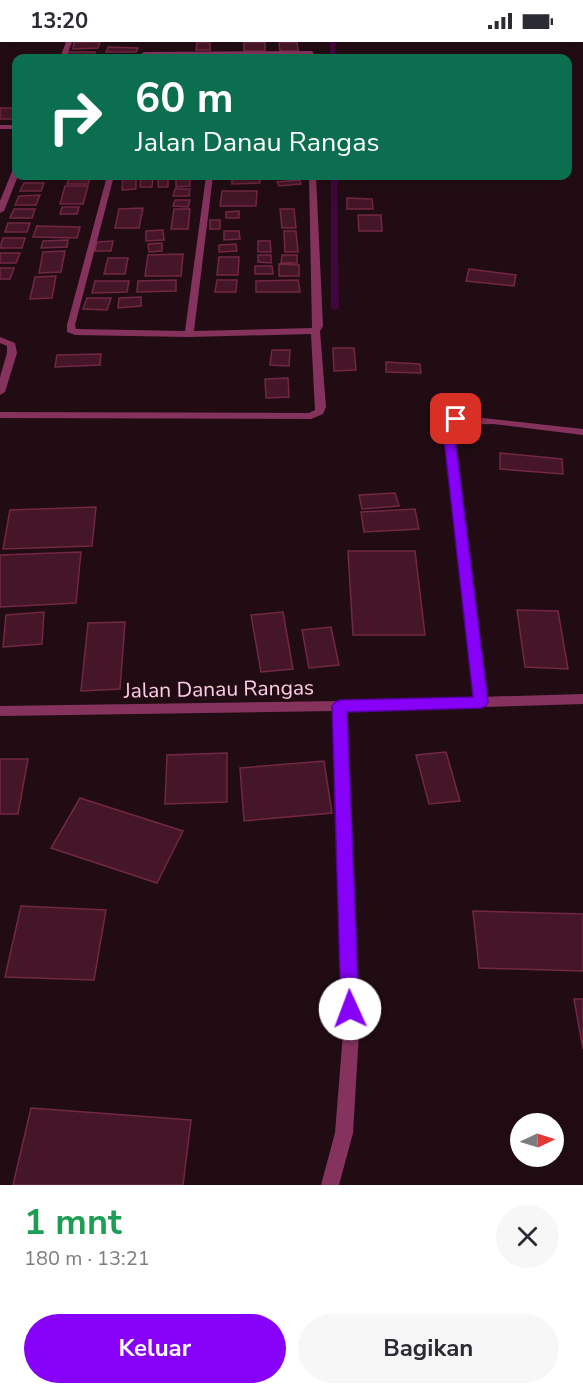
<!DOCTYPE html>
<html lang="id">
<head>
<meta charset="utf-8">
<style>
	:root { --surface:#fff; --page:#f7f7f7; --text:#2b2b33; --muted:#7c7c81; --accent:#8700f8 }
	body { margin:0; font-family:"Nunito Sans",sans-serif; background:var(--page); color:var(--text); height:100vh; display:flex; flex-direction:column; font-size:22px; white-space:nowrap }
	* { box-sizing:border-box; margin:0 }
	p { font-size:20px; color:var(--muted) }
	.icon { flex:none; width:33px; height:33px; fill:none; stroke:currentColor; stroke-width:2; stroke-linecap:round; stroke-linejoin:round }
	.map { position:relative; height:1143px; overflow:hidden }
	.panel { display:flex; flex-direction:column; background:var(--surface); flex:1 }
	.panel>* { flex:none }
	.banner { position:absolute; left:12px; top:12px; width:560px; height:126px; border-radius:12px; box-shadow:0 6px 24px #0002; background:#0b6e4f; color:#fff; overflow:hidden }
	.needle { width:39px; rotate:86deg }
	.fabs { position:absolute; left:510px; top:1071px; display:grid; gap:12px }
	.fabs a { display:grid; place-items:center; width:54px; height:54px; border-radius:50%; background:var(--surface); box-shadow:0 6px 24px #0002; font-size:30px }
	.pin { position:absolute; display:grid; place-items:center; width:51px; height:51px; color:#fff; margin:-26px; border-radius:12px; box-shadow:0 3px 9px #0006 }
	.me { position:absolute; width:66px; margin:-33px; rotate:358deg; stroke-linejoin:round; filter:drop-shadow(0 0 4px #0008) }
	.turn { display:flex; align-items:center; gap:21px; height:126px; padding:0 24px; font-size:27px }
	.turn .icon { width:78px; height:78px; stroke-width:2.5 }
	.turn b { display:block; font-size:42px; line-height:51px }
	.round { display:grid; place-items:center; flex:none; width:63px; height:63px; border-radius:32px; background:var(--page) }
	.headline { display:flex; align-items:center; justify-content:space-between; height:102px; padding:0 24px }
	h1 { font-size:36px; font-weight:700; line-height:45px; color:#1e9e55 }
	.button { display:flex; gap:12px; margin-top:auto; padding:12px 24px }
	.button a { flex:1; height:69px; border-radius:36px; background:var(--accent); color:#fff; font-size:24px; font-weight:700; line-height:69px; text-align:center }
	.button a+a { background:var(--page); color:var(--text) }
	.status { display:flex; justify-content:space-between; align-items:center; height:42px; padding:0 30px; background:var(--surface); direction:ltr }
	.status svg { height:16px; fill:currentColor }
	.map>svg:first-child { display:block }
</style>
</head>
<body>
<div class="status"><b>13:20</b><svg viewBox="0 0 49 12"><path d="M0 12V9h3v3zM5 12V6h3v6zM10 12V3h3v9zM15 12V0h3v12zM26 1h20v11H26zM47 4h2v5h-2z"/></svg></div>
<div class="map">
<svg width="583" height="1143" viewBox="0 0 583 1143">
	<rect width="100%" height="100%" fill="#220c14"/>
	<g fill="none" stroke-linecap="round" stroke-linejoin="round">
		<path fill="#41063d" fill-rule="evenodd" d="M330,0H336L335,16H330Z
			M331,134H337L339,266L335,268L331,266Z"/>
	</g>
	<path fill="#451627" stroke="#722742" stroke-width="1.5" d="M74,0H100L98,6L73,7Z
		M197,0H210V8H196Z
		M244,0H265V9H244Z
		M279,0H297L298,9H280Z
		M108,5L138,6L136,10H106Z
		M68,10H95L93,16H66Z
		M0,66H16V77H0Z
		M70,134H91L88,142H67Z
		M123,134H136V147L122,148Z
		M141,134H153L152,145H140Z
		M232,134H260V141L232,142Z
		M158,136H168V145H158Z
		M176,136H190V144L176,145Z
		M300,138L301,142L279,144L277,140Z
		M24,141H44L41,149H20Z
		M65,144H88L83,162H60Z
		M175,147H190L189,154H173Z
		M222,149H257L256,164H220Z
		M40,153L36,163H15L19,154Z
		M347,156L372,157L373,167H347Z
		M175,158H190L188,165L173,164Z
		M62,165H79L77,172H60Z
		M143,166L139,186H115L119,167Z
		M14,167H35L32,176H10Z
		M174,167H190L188,187H171Z
		M280,167H294L296,186H282Z
		M239,169V176H226V170Z
		M358,173H381L382,189H359Z
		M210,178H220V187H210Z
		M8,181H30L27,190H5Z
		M37,184L80,185L77,196L33,195Z
		M163,188L164,198L146,199V189Z
		M224,189H239L240,197L224,198Z
		M284,189H296L298,210H285Z
		M3,196H25L22,206H0Z
		M68,198L67,205L41,206L43,199Z
		M113,199L111,209H95L97,200Z
		M258,199H270L271,210H258Z
		M162,201V209L149,210L148,202Z
		M236,202L237,209L219,210V203Z
		M65,209L61,230L39,231L43,210Z
		M0,211H20L16,221H0Z
		M183,212L181,234H145L148,213Z
		M258,213H271V221L258,220Z
		M282,213H297V221H281Z
		M219,215H239L238,233H217Z
		M108,216H128L125,232H104Z
		M279,222L299,223V234H279Z
		M255,224H272L273,232H255Z
		M0,226H14L10,237H0Z
		M469,227L516,233L514,244L466,239Z
		M56,234L52,256L30,257L35,235Z
		M176,238V249L137,250L138,239Z
		M217,238H237L236,250H215Z
		M298,238L300,250H256V239Z
		M95,239H129L127,250L92,251Z
		M141,255V264L118,266L119,256Z
		M87,256H111L107,268L83,267Z
		M333,306H354L356,328L334,329Z
		M272,308H290L289,324L270,323Z
		M101,312L100,323L55,325L57,313Z
		M386,320L420,322L421,331L386,330Z
		M288,336L289,355L266,356L265,337Z
		M500,411L562,417L563,432L500,427Z
		M395,451L399,464L362,467L359,453Z
		M96,465L92,504L3,507L10,468Z
		M415,467L419,487L364,490L361,470Z
		M348,509H415L425,593H353Z
		M81,510L76,561L0,565V513Z
		M517,568L558,569L568,627L525,625Z
		M44,570L42,602L3,605L6,573Z
		M283,570L293,627L261,630L251,573Z
		M125,580L120,647L81,649L88,581Z
		M331,585L339,623L309,626L302,588Z
		M446,710L460,759L429,762L416,713Z
		M227,711V760L165,762L167,713Z
		M0,717H28L18,772H0Z
		M324,719L332,771L244,779L240,726Z
		M80,756L183,789L157,841L51,806Z
		M21,864L106,868L94,938L5,935Z
		M473,869L583,872V929L479,926Z
		M574,957H583V1007Z
		M31,1066L191,1078L183,1143H13Z"/>
	<g fill="none" stroke-linecap="round" stroke-linejoin="round">
		<path fill="#85335d" fill-rule="evenodd" d="M474,375L583,387V393L493,382L454,383L453,388L487,660L486,664H476L475,660L443,388L446,379L459,376Z"/>
		<path fill="#85335d" fill-rule="evenodd" d="M66,0H72L66,16H60Z
			M312,9L314,12L144,14L141,12L144,10Z
			M0,83H16V87H0Z
			M13,127H16L18,134L4,169L0,171V159Z
			M107,134H114L75,283L76,287L185,289L206,134H213L194,289L312,286L309,134H316L323,284L320,289L326,365L323,372L311,377L0,376V370L309,371L315,368L311,292L189,295L75,293L67,290V283Z
			M0,295L15,301L17,311L5,350L0,353V335L7,311V304L0,301Z
			M583,652V662L347,669L359,991L353,1091L339,1143H321L335,1091L343,991L334,669L0,674V664L340,659Z"/>
	</g>
	<path fill="#8700f8" stroke="#5800a1" stroke-width="1.5" d="M456,374L462,377L456,383L454,388L488,660L486,664L481,666L347,670L359,967L356,973L350,976L343,973L341,967L332,664L335,660L340,658L473,655L443,388L446,379Z"/>
	<g text-anchor="middle" dominant-baseline="central" stroke-width="6" stroke-linejoin="round" paint-order="stroke">
		<g font-size="21" fill="#ffcde3" stroke="#220c14">
			<text transform="translate(219 647) rotate(-1)">Jalan Danau Rangas</text>
		</g>
	</g>
</svg>
<div class="fabs">
<a><svg class="needle" viewBox="-14 -14 28 28"><path d="M0-13l5 13h-10z" fill="#e53935"/><path d="M0 13l5-13h-10z" fill="#7c7c81"/></svg></a>
</div>
<div class="pin" style="left:456px;top:377px;background:#d93025"><svg class="icon" aria-label="arrive" viewBox="0 0 24 24"><path d="M6 21V4h12l-3 4 3 4H6"/></svg></div>
<svg class="me" style="left:350px;top:967px" viewBox="-20 -20 40 40"><circle r="19" fill="#fff"/><path d="M0-13L10 11 0 6-10 11z" fill="#8700f8"/></svg>
<div class="banner">
<div class="turn"><svg class="icon" aria-label="right" viewBox="0 0 24 24"><path d="M7 20v-9h11M14 6l5 5-5 5"/></svg><div><b>60 m</b>Jalan Danau Rangas</div></div>
</div>
</div>
<section class="panel">
<div class="headline"><div><h1>1 mnt</h1><p>180 m · 13:21</p></div><a class="round"><svg class="icon" aria-label="close" viewBox="0 0 24 24"><path d="M6 6l12 12M18 6L6 18"/></svg></a></div>
<div class="button"><a>Keluar</a><a>Bagikan</a></div>
</section>
</body>
</html>
